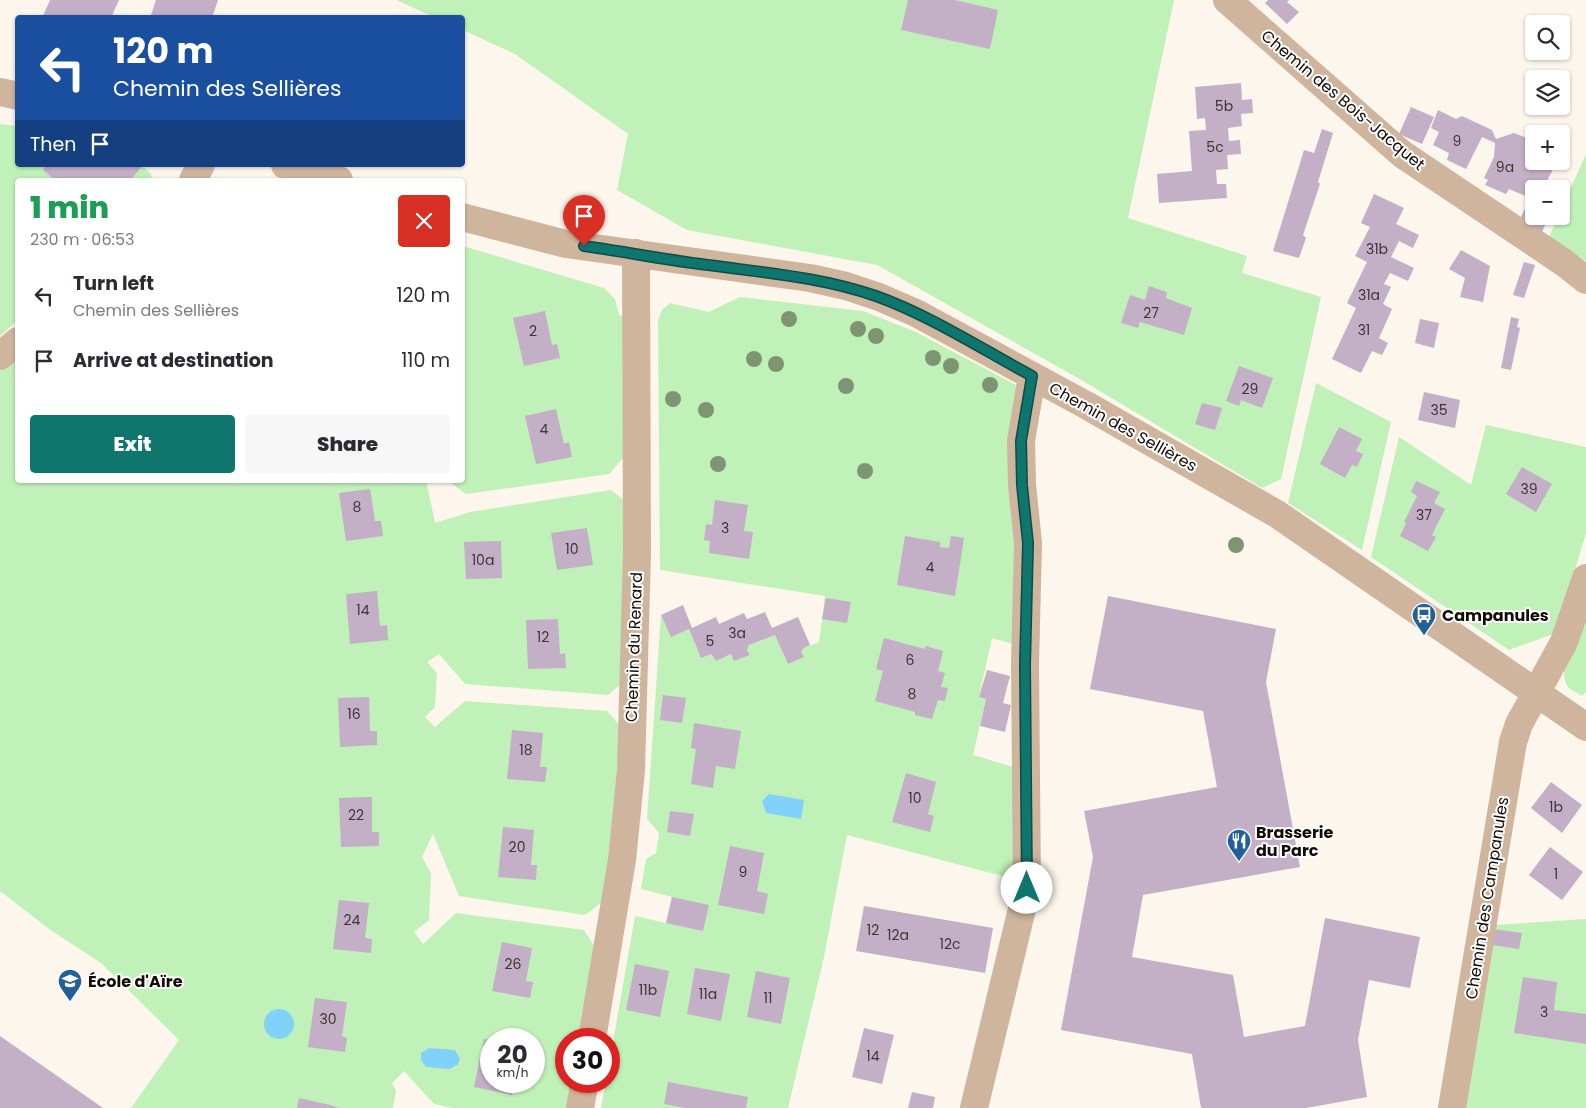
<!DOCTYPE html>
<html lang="en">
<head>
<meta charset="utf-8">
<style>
	:root { --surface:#fff; --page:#f7f7f7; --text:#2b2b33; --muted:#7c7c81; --accent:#0f766e }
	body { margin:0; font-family:Poppins,sans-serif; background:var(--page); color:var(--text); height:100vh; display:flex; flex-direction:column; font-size:19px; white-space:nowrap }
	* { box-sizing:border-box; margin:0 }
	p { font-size:16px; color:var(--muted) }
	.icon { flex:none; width:28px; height:28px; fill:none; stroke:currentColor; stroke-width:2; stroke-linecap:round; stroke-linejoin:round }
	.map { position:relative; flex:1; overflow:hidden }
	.sheet { position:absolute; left:15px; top:178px; width:450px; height:305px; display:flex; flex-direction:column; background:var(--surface); border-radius:5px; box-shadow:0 1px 4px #0004 }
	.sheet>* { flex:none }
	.guide { position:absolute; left:15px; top:15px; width:450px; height:152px; border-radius:5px; box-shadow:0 1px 4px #0004; background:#1a4fa0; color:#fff; overflow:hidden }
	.fabs { position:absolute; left:1525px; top:15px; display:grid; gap:10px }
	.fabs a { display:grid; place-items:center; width:45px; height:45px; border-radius:5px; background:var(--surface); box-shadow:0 1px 4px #0004; font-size:25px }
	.speed { position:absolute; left:480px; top:1028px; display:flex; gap:10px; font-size:25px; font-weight:700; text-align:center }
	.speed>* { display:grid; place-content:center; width:65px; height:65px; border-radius:50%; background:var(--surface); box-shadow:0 1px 4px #0004; line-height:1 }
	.speed small { font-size:12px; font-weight:400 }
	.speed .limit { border:8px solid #d22; background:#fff; color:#111 }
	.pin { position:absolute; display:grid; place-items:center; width:42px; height:42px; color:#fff; margin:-51px -21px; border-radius:50% 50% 50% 0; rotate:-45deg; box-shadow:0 0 5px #0007 }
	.pin .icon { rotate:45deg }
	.me { position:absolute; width:55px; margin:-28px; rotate:0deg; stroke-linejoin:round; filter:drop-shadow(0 0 4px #0008) }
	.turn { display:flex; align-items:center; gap:18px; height:105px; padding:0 15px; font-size:22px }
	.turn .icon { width:65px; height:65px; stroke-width:2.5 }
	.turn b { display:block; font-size:35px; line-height:42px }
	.then { display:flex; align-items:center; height:48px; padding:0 15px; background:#0003; gap:10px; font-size:19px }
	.round { display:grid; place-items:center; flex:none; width:52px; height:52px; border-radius:5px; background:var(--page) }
	.head { display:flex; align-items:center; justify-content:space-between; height:85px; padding:0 15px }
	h1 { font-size:30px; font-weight:800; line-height:38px; color:#1e9e55 }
	.action { display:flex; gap:10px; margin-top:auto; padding:10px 15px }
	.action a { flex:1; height:58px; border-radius:5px; background:var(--accent); color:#fff; font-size:20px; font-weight:800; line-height:58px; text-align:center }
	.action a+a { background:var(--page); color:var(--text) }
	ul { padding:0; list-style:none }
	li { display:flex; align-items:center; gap:15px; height:65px; padding:0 15px }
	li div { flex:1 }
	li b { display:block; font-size:19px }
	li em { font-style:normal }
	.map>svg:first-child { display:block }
</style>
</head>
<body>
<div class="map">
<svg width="1586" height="1108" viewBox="0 0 1586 1108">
	<rect width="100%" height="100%" fill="#fdf6ec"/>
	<path fill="#c0f1b8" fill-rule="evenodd" d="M396,0H1174L1128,218L1247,256L1242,273L1321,297L1281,479L1262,488L1078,378L877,265L687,230L617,190L628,134L515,54L463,30L462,18L434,17Z
		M0,124L17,126L18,165H46L43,170L55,180H18L17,321L0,336Z
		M1586,154V261L1548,239L1559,216H1561V210Z
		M143,166L151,174L152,180H131Z
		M463,246L604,288L615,299L619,315L624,317L626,455L609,474L466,494L447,480H462Z
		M740,297L863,311L916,332L1018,386L1013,437L1011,515L1019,519L1020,646L992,638L979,697L986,699L973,755L1020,769L1021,881L847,835L824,957L788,1108H601L606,1081H609V1065L635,916L666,923L672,897L641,889L646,859L656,853L659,833L647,819L661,615L671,636L689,629L701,658L711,654L716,661L731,654L734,661L750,655L747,650L749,645L775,635L788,664L803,657L801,652L804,648L819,642L825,596L660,570L658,320L662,310L670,303L709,312Z
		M17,352L18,480H426L435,523L470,512L611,490L626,502L622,683L608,695L465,684L439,654L427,662L437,673L435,707L425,717L435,727L465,701L607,711L621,727L616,813L605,900L585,915L459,896L433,834L422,857L431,873L429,920L414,932L423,944L456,913L584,930L596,949L580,1039H566V1081H572L568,1108H452L434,1104L404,1071L392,1083L396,1091L393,1108H131L179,1040L101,963L49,929L0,891V367ZM491,1039H534V1081H491Z
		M1316,383L1391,422L1362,550L1288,503Z
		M1486,425L1586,447V533L1556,633L1509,650L1371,557L1399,437L1471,485Z
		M1586,616V692L1582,696C1578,693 1572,691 1568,687C1555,670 1578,633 1586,616Z
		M1586,919V1108H1463L1495,925Z"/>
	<path fill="#80d2fa" d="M769,794L804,800L801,819L766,813L762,801Z
		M264 1024a15 15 0 1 1 30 0a15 15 0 1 1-30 0Z
		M429,1048L455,1050L460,1059L458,1064L450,1069L426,1067L421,1060V1053Z"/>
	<path fill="#c3afc6" d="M50,0H119L111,18H42Z
		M156,0H218L212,18H150Z
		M908,0H955L998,10L990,49L901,30Z
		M1268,0H1289L1287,2L1299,12L1287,24L1265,3Z
		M1241,83L1242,100L1252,99L1253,113L1241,114L1242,126L1228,128L1229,141L1240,140L1241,154L1227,155L1228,169L1216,170L1217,184H1226L1227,198L1159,203L1157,174L1192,171L1189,131L1206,130L1205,118L1197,119L1195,87Z
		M1411,107L1434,117L1422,144L1399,134Z
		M1438,110L1456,119L1462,116L1492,130L1496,139L1514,133L1534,141V161H1557L1543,189H1534V216H1549L1542,232L1519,221L1530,198L1509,189L1506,194L1485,185L1488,180L1484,178L1494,157L1495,143L1482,137L1466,169L1447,160L1449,153L1433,145L1439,132L1431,128Z
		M1322,129L1333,133L1318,182L1320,184L1303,235L1306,238L1299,258L1273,251L1304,150L1314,153Z
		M46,165H143L131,180H55L43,170Z
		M1374,194L1404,208L1396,224L1419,235L1413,248L1399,241L1391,257L1414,268L1408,281L1390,273L1384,284L1391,287L1383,304L1392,309L1379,338L1388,343L1382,355L1372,351L1361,373L1332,359L1356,308L1347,303L1367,262L1355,256L1370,227L1361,223Z
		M1461,250L1490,266L1483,302L1460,297L1465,278L1449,269Z
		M1524,262L1535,265L1524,298L1513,295Z
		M1149,286L1167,292L1166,298L1192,308L1184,335L1140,322L1138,328L1121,323L1130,295L1145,300Z
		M545,311L552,345L557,344L560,358L524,366L513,318Z
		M1511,317L1519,319L1517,327L1520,328L1511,370L1501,368Z
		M1420,319L1439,323L1434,348L1415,343Z
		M1239,366L1273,378L1262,408L1241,400L1239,406L1226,401Z
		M1424,392L1460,400L1455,428L1418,420Z
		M1202,403L1222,408L1215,430L1195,424Z
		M556,409L564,444L569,442L572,457L536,464L525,416Z
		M1339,427L1362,439L1356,451L1363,454L1357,467L1352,465L1345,478L1320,464Z
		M1522,467L1552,484L1536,512L1506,494Z
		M1416,481L1440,492L1434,503L1445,509L1432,535L1436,537L1428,551L1400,536L1406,523L1404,522L1417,496L1411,492Z
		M370,489L375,521H381L383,536L346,541L339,493Z
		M715,500L748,505L744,531L753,532L749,559L709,553L710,541L704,540L706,524L712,525Z
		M587,528L593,565L557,570L551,533Z
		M905,536L940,542V547L949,548L951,536L964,538L955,596L897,585Z
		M501,541L502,578L466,579L464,542Z
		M377,591L380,626L387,625L388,640L350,644L346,594Z
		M1108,596L1276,629L1266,682L1300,867L1143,895L1132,957L1233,975L1244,1037L1305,1026L1325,918L1420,937L1410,988L1369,980L1358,1040L1367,1097L1306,1108H1201L1192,1054L1061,1030L1093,857L1084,811L1217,787L1203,711L1090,689Z
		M826,598L851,602L847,623L822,619Z
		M683,605L692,628L716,617L719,624L744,613L747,619L765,612L772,628L798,617L810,645L804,648L801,652L804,657L788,664L775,635L749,645L747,650L750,655L734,661L731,654L716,661L711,654L701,658L689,629L671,637L661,615Z
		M558,619L560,654L565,653L566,668L528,669L526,620Z
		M884,638L925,649L926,646L943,651L938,671L945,673L941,687L948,688L945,701L938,700L932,719L915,715V712L875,701L883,671L876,669Z
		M987,670L1010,676L1003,703L1011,705L1005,732L980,726L986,699L979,697Z
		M663,695L686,698L682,723L660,720Z
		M369,697L370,731H377V745L340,747L338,698Z
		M694,723L741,731L735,769L716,766L713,788L691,784L696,749L691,748Z
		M512,730L543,733L540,767H547L545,782L507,779Z
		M906,773L936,782L928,814L934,816L930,832L892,822Z
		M1551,782L1582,805L1562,833L1531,808Z
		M372,797V832H379V846L341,847L339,798Z
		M670,811L694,814L690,836L667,832Z
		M503,827L534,830L531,865H537L536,880L498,877Z
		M730,846L764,853L757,891L768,894L764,914L718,905Z
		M1550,847L1583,872L1562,900L1529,875Z
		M672,897L709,905L703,931L666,923Z
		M339,900L369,903L365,938L372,939L371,953L333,949Z
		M864,906L993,928L985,973L856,951Z
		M1494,929L1522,933L1519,949L1492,945Z
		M502,942L532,948L526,981L533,982L530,998L492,991Z
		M635,964L669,971L660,1017L626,1010Z
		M695,968L730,974L721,1021L687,1014Z
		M756,971L790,978L781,1024L747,1017Z
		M1523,977L1557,982L1554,1010L1586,1014V1044L1514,1033Z
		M315,998L347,1002L342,1036L347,1038L345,1052L308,1047Z
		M864,1028L894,1035L882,1084L852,1077Z
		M0,1036L103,1108H0Z
		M484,1039L491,1040V1081H514L512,1095L474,1087Z
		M668,1082L748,1097L746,1108H685L664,1104Z
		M912,1092L935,1097L933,1108H908Z
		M299,1098L330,1105L339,1108H297Z"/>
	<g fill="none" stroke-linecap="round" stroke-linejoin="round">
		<path stroke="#cfb59d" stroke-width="28" d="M1227,0L1402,154L1563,262L1586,280
			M0,92L18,96
			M285,165L339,180
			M193,180L201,165
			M462,217L566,244L810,278L846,286L879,297L916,313L1086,405L1277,514L1586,727
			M0,356L18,341
			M592,1039L622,860L631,770L637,552L636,253
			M580,1108L585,1081
			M974,1108L1027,888L1025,665L1028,543L1022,485L1021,441L1032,376
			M1452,1108L1513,742L1519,724L1564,642L1586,578"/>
	</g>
	<g fill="#7d9570">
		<circle cx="789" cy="319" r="8"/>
		<circle cx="858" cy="329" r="8"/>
		<circle cx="876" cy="336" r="8"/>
		<circle cx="933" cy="358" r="8"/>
		<circle cx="754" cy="359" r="8"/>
		<circle cx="776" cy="364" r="8"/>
		<circle cx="951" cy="366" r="8"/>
		<circle cx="990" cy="385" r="8"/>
		<circle cx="846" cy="386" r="8"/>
		<circle cx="673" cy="399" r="8"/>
		<circle cx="706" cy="410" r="8"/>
		<circle cx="718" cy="464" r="8"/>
		<circle cx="865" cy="471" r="8"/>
		<circle cx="1236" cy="545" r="8"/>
	</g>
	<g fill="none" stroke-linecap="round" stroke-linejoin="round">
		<defs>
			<path id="route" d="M584,246C626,252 667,260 708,265C766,273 821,277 876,296C929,315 982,349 1032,376L1021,441L1022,485L1028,543L1025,665L1027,888"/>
		</defs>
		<use href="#route" stroke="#0a4d48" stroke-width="12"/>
		<use href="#route" stroke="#0f766e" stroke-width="9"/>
	</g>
	<defs>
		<symbol id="bus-pin" viewBox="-11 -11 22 30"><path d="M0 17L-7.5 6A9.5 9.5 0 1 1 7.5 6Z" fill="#226097" stroke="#fff"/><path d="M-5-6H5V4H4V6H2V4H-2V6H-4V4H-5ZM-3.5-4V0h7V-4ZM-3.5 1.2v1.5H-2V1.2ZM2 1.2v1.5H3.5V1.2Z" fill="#fff"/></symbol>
		<symbol id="restaurant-pin" viewBox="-11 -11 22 30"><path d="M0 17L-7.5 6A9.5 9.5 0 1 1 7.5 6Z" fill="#226097" stroke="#fff"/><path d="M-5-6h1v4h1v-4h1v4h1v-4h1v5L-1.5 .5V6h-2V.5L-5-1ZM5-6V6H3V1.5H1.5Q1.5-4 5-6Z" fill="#fff"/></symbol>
		<symbol id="school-pin" viewBox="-11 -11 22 30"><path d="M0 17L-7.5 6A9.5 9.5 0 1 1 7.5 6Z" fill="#226097" stroke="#fff"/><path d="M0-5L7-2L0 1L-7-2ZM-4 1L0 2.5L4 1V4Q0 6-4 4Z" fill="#fff"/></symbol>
	</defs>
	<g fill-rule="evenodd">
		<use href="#bus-pin" x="1410" y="601" width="28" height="38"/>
		<use href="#restaurant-pin" x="1225" y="827" width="28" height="38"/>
		<use href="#school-pin" x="56" y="967" width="28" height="38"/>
	</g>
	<g text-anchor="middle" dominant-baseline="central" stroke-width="4" stroke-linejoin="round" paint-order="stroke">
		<g font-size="14" fill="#3e3535">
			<text x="1224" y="106">5b</text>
			<text x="1457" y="141">9</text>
			<text x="1215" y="147">5c</text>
			<text x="1505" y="167">9a</text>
			<text x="1377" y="249">31b</text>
			<text x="1369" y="295">31a</text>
			<text x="1151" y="313">27</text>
			<text x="1364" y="330">31</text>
			<text x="533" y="331">2</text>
			<text x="1250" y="389">29</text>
			<text x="1439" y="410">35</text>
			<text x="544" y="429">4</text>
			<text x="1529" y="489">39</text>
			<text x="357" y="507">8</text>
			<text x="1424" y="515">37</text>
			<text x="725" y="528">3</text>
			<text x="572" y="549">10</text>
			<text x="483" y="560">10a</text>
			<text x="930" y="567">4</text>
			<text x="363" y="610">14</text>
			<text x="737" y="633">3a</text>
			<text x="543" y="637">12</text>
			<text x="710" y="641">5</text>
			<text x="910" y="660">6</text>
			<text x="912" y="694">8</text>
			<text x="354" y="714">16</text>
			<text x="526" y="750">18</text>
			<text x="915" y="798">10</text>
			<text x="1556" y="807">1b</text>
			<text x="356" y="815">22</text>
			<text x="517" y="847">20</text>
			<text x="743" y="872">9</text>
			<text x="1556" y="874">1</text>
			<text x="352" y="920">24</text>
			<text x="873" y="930">12</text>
			<text x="898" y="935">12a</text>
			<text x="950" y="944">12c</text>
			<text x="513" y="964">26</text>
			<text x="648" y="990">11b</text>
			<text x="708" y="994">11a</text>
			<text x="768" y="998">11</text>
			<text x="1544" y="1012">3</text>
			<text x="328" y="1019">30</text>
			<text x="873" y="1056">14</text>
		</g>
		<g font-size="16" fill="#120c05" stroke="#fff">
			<text transform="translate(1343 100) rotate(40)">Chemin des Bois-Jacquet</text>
			<text transform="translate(1123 427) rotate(29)">Chemin des Sellières</text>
			<text transform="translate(634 647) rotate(-88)">Chemin du Renard</text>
			<text transform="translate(1487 898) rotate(-81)">Chemin des Campanules</text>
		</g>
		<g font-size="16" font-weight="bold" fill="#120c05" stroke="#fff" text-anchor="start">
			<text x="1442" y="615">Campanules</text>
			<text x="1256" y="832">Brasserie<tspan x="1256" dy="18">du Parc</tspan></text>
			<text x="88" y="981">École d'Aïre</text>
		</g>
	</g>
</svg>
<div class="fabs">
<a><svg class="icon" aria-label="search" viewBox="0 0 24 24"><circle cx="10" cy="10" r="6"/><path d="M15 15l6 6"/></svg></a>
<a><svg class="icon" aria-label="layers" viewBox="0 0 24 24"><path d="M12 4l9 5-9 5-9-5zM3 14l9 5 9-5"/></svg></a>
<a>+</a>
<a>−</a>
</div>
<div class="speed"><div>20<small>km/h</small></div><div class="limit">30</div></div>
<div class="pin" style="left:584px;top:246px;background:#d93025"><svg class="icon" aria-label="arrive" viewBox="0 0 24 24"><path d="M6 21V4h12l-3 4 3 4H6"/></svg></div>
<svg class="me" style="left:1027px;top:888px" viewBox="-20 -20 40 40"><circle r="19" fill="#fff"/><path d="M0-13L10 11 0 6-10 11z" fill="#0f766e"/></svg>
<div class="guide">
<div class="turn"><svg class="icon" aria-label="left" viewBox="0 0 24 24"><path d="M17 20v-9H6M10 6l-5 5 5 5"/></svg><div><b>120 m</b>Chemin des Sellières</div></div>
<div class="then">Then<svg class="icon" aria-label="arrive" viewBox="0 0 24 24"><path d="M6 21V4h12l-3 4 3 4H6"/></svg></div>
</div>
<section class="sheet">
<div class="head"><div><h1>1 min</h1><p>230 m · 06:53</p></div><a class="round" style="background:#d93025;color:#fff"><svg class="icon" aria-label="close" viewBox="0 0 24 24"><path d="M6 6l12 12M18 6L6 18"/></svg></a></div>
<ul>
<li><svg class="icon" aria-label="left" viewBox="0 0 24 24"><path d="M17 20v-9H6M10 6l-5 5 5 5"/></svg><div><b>Turn left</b><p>Chemin des Sellières</p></div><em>120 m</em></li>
<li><svg class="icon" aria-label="arrive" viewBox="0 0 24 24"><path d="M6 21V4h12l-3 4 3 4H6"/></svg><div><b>Arrive at destination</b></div><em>110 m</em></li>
</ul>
<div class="action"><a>Exit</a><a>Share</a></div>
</section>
</div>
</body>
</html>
